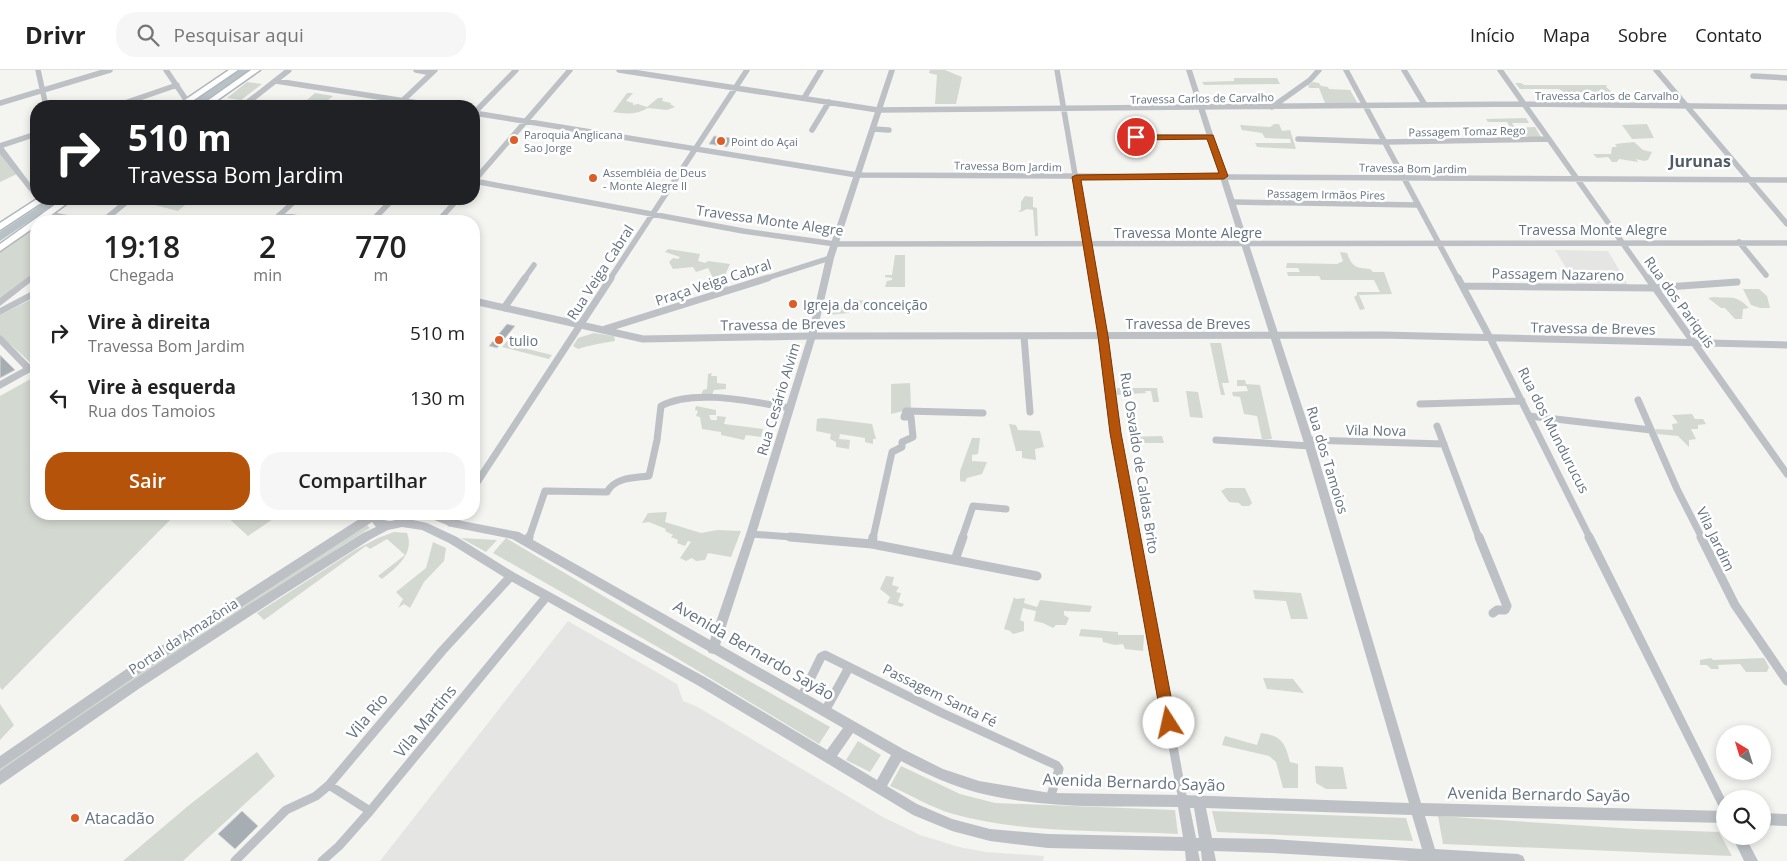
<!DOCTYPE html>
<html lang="pt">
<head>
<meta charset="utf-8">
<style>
	:root { --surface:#fff; --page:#f6f6f6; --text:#222; --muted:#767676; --line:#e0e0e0; --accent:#b45309 }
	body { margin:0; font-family:"Open Sans",sans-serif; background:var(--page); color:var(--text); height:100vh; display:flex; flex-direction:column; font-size:19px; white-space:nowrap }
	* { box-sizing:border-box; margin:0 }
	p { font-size:16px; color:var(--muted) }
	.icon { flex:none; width:28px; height:28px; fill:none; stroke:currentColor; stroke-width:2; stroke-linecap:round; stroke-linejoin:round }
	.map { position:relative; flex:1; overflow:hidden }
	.details { position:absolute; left:30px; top:145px; width:450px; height:305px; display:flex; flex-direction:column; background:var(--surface); border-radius:20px; box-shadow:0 2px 8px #0003 }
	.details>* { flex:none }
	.top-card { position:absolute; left:30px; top:30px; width:450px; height:105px; border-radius:20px; box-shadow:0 2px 8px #0003; background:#202124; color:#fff; overflow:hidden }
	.needle { width:32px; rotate:322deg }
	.tools { position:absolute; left:1716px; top:655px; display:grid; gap:10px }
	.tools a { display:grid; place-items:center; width:55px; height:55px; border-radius:50%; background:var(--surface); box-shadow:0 2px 8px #0003; font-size:25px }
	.pin { position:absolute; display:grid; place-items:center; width:42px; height:42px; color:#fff; margin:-21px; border:2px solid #fff; border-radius:50%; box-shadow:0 1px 5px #0007 }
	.me { position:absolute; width:55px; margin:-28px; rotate:350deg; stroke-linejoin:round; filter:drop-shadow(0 0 4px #0008) }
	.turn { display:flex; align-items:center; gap:18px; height:105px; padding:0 15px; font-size:22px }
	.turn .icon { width:65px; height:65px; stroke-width:2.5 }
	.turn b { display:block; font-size:35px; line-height:42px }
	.eta { display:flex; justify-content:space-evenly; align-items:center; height:85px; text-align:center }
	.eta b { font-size:30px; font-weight:600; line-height:35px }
	.button { display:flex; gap:10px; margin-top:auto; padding:10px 15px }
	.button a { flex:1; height:58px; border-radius:20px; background:var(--accent); color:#fff; font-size:20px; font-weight:600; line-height:58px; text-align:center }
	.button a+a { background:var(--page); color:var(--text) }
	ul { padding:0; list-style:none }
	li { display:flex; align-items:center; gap:15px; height:65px; padding:0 15px }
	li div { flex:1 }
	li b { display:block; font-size:19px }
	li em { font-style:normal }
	header { display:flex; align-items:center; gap:30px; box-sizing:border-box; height:70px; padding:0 25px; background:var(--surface); border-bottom:1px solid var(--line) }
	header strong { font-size:24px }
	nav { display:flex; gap:28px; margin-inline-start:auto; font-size:18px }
	.search { width:350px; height:45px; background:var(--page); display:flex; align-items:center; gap:12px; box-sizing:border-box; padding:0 18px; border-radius:20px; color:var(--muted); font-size:19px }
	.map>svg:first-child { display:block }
</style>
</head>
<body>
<header>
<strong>Drivr</strong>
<div class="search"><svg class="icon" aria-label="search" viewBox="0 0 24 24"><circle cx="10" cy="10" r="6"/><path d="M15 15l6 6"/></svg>Pesquisar aqui</div>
<nav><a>Início</a><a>Mapa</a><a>Sobre</a><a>Contato</a></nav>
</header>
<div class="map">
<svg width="1787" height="791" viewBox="0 0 1787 791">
	<rect width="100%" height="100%" fill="#f4f4f0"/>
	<path fill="#e5e6e4" d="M1555,180L1608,181L1628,215L1576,214Z
		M568,551L677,614L683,631L696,636L881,746L920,765L959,777L986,782L1044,786L1043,791H380Z"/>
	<path fill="#d3d9d0" d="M930,0H945L962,7L956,34H935L937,5L929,3Z
		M1234,8H1277L1280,14L1204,15L1202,12L1234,11Z
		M247,12L262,14L241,30L227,28Z
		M1313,12L1319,13L1321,16L1328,17L1329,19L1350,20L1358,34L1325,33L1319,18H1309L1308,15Z
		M1515,13H1521L1524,15H1607L1606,17L1611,21L1603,25H1594L1588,22H1564L1559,19H1520Z
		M315,23L333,26L321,36H300Z
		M627,23H633L626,31L633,33V35L638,34L647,37L658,28H663L662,31L671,33L670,34L675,37L667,40L648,38C637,45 625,44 613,42Z
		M1526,48L1529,53H1512L1515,58L1535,57L1541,67H1528L1525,64H1514L1507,52H1488L1486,49Z
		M1274,54H1279L1282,61L1290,60L1296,79L1257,77L1255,73H1291L1290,69L1265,68L1262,63L1242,60L1240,55L1270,57Z
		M1647,54L1654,68L1632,69L1622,55Z
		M1634,72L1643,80L1652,82L1648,90L1644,91L1636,89L1638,92L1619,89L1617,92H1612L1608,87L1597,88L1593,84H1611L1612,77H1617L1615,74Z
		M0,81L17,104L0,112Z
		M1025,126L1033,127V137L1037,138L1038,166H1035L1033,140L1027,139L1021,142L1018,141L1021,140V132Z
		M139,129H192L178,141L143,132L138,135L133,133Z
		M36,152V201L0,231V180Z
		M668,179L700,184L698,191L705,193L708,191L730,194L725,205L728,217L719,220L708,198L696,202L693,197L673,199L669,192L673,188L678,189L680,187L665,182Z
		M1340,182L1347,183C1352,197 1356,198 1370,199L1373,202H1384L1392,224L1359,225L1365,239L1360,240L1354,227L1357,225V222H1380L1374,210H1321L1319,206H1288L1287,202H1300L1298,198H1286L1287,193L1337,194L1343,191Z
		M895,185H905V217H885L887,211L892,210V208L885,207V205H892Z
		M1743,219H1759L1767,226L1770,238H1760L1751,235Z
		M36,227V290L31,293L0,265V245Z
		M1714,227C1734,229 1735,224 1749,238L1743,239L1742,249H1735L1725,238H1721L1708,228Z
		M854,229L870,232L869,236L851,237L849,243L828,245L829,236L851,237Z
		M594,263L614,266L615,271C603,273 590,275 578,279L573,276L578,268Z
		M509,269L531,273L527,279L552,285L549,289L502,277Z
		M1210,273H1221L1229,313H1222L1225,325H1221Z
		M712,303L711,306H717V313L726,314V319L714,320L711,327L701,325L703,320L707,319L708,304Z
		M36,306V444H165L171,449L2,620L0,617V326Z
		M1237,310H1245L1246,314L1260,315L1272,369H1262L1257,346L1244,344L1240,327L1233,326L1232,322L1248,321L1246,316H1237Z
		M910,313L911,339L891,344V314Z
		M1117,318H1157L1159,332H1153L1151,321H1145L1146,323L1116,325Z
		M1186,321L1198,322L1203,348L1190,347Z
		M696,336L716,340V345H709L711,350H717V346L726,347L724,354L763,359L761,367L746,365L744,370L721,365V362L702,359L700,347L696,346L698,341L695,340Z
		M1692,344L1695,349H1703L1706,354L1698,355V359H1691L1696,369L1689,370V377L1678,366L1657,364L1655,359L1673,360L1672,354L1678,353L1672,345Z
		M823,348L872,354L876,369H873V374L865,372V368L840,364L839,369L850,370L849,379L836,377V372L830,369L831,364L816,361L817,349Z
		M1009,354L1016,355L1018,360L1040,361L1044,377L1035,379L1036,390L1022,388V381H1016Z
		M1162,366L1164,373H1130L1129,367Z
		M972,368H980L978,384L972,385V391L987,392L982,404L967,408L965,412L960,411V401Z
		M1226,418H1245L1252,433L1249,436H1242L1239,433L1229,432L1221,421Z
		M667,442L665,452L701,463L717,460L741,461L731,487L708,483L705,490L696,491L692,488L686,491L680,488L691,472L688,471L685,476L677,473L678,470L671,467L673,465L665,461L666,459L649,452L642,453L648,443Z
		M224,444H280L248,466Z
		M367,455L370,458L223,552L0,704V696L233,540Z
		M394,462L407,463C415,484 396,498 382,509L378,506L405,485L387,469L370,479L366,476L264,550L257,543L355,480L378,468Z
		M461,468L497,470L486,482Z
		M506,468L679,571L830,657L819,674L670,584L493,483Z
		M433,472L446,478L444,491L424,512L410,538L404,534L398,538L403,529L396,522L426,498Z
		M886,506L894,507L892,515L899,517L896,522L901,523L898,532L904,534L902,537L887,533L890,527L880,519Z
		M1253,520L1301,523L1308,549H1291L1286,531L1255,529Z
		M1014,527L1016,529L1025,528L1024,533L1037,537L1040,530L1092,536L1090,542L1064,541V545L1069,548L1066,555H1056L1053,558L1043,553L1034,551L1036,541L1023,538L1020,550L1024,552V561L1013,564L1010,561L1004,559Z
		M1081,559L1118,562V565H1144L1143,581L1125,579L1123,574L1115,575L1103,572L1102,568L1079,566Z
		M1711,588L1713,590L1764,588L1769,597L1767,602H1746L1740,594L1718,595L1719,599H1711L1707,595H1700V590Z
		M1263,608L1293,609L1304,623L1267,619Z
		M0,634L14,655L0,670Z
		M1261,663C1282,666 1285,673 1290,692L1298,694V718H1283L1276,692L1269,686L1222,675L1225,666L1257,675Z
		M858,671L881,685L870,702L846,690Z
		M257,682L275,706L183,791H123L188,736Z
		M901,696L960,724L995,733L1175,740L1178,764C1104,760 1025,764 953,744C932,738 911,725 890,716Z
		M1315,696L1343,697L1347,719H1326L1316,713Z
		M1212,741L1406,748L1413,771L1217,762Z
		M1438,746L1635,759L1719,762L1732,786L1443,774Z"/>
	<path fill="#b7c2c7" d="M240,0H250L197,36H186Z
		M50,129H62L0,171V162Z"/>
	<path fill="#a7aeb3" stroke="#d5d6d3" d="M714,66L732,68L727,77L709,74Z
		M507,254L515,256L497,278L489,276Z
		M0,285L15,300L0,308Z
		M242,741L258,756L235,779L218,764Z"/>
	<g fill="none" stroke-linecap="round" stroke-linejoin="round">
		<defs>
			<path id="secondary" d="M229,0H238L185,36H176Z
				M251,0H260L209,36H200Z
				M37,129H47L0,160V153Z
				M63,129H73L43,151H36V156L0,181V174Z"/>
		</defs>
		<use href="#secondary" stroke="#b2b6bb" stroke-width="3"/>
		<path stroke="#bdc0c4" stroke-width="5.5" d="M38,0L46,36
			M166,0L187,31
			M416,0L432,3
			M619,0L878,40L1524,34L1787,37
			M1057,0L1093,209
			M1346,0L1458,209
			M1404,0L1425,35
			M1500,0L1648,209
			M1656,0L1787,154
			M1753,6L1787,8
			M276,11L437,36
			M804,28L821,0
			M0,33L110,0
			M116,36L177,15
			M243,36L289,0
			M397,36L435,0
			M1272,37L1310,10L1319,0
			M474,43L857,105L1787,110
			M474,43L516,0
			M873,59L889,60
			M812,60L829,32
			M1136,67H1210
			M1298,69L1386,72L1549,69
			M0,76L36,64
			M474,111L743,161L835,174L1787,173
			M474,111L570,0
			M1233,132L1418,135
			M280,145L318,151
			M103,151L130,129
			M273,151L297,129
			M372,151L393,129
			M438,151L458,129
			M1739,172L1766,205
			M524,209L534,195
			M610,209L747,0
			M764,209L830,188"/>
		<path stroke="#bdc0c4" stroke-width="7" d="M1093,208L1116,363L1135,468
			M1458,208L1490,268L1590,468
			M1648,208L1787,404
			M1463,216L1653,218L1737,212
			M474,231L643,269L812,266L1382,265L1787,275
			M504,238L525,208
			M605,259L768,208
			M1024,266L1030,342
			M0,269L29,299
			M0,315L36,295
			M1638,330L1677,419L1702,468
			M1420,334L1522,331
			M1529,346L1651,360
			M1437,356L1479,468
			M1216,370L1310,376
			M1308,370L1444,374
			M474,417L611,208
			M450,453L456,444
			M751,464L805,468
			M529,468L545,421L607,422C615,407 634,408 649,406L657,370L661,336C695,318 753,332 790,338
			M873,468L892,382L902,377V372L913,367L911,347H904L906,341L983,343
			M962,468L973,436L1006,439"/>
		<path stroke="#bdc0c4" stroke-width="9" d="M790,467L872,474L1037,506
			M1135,467L1183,731
			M1479,467L1507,536L1505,540H1497L1493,543
			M1589,467L1725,739
			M1701,467L1735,535L1787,611
			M528,471L529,467
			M872,474L873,467
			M955,490L963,467
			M801,628L821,587L825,585L942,643L1056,695L1059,699L1050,729
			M825,641L847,601
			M329,715L370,741
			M235,791L286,740L316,726L329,715L442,581L511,506
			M322,791L339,776L370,741L547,526"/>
		<path fill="#bdc0c4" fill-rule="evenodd" d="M889,0H895L834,188L816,266L756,464L720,575L903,679L943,699L979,711L1050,723L1183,725L1409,733L1303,370L1186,0H1192L1313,370L1421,733L1725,741V753L1425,746L1435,779L1518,784L1523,786L1525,791H1410L1272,783L1214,781L1216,791H1202L1201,781H1198L1200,791H1186L1185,781L1048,778L990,771L952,761L913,745L697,615L507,509L449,473L422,460L402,457L388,460L371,469L278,528L140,618L0,715V701C118,618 240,539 363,463L376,457L372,452L149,597L0,699V686L141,589L367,444H380L382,449C392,454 396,449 405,445C408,443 413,444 417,444L413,450L427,453L457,467L515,503L705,607L827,680L843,658L714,584L709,583L708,581L512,469L452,457L427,447L426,444H440L462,451L519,462L710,570L746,464L808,266L826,188ZM853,663L891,685L877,710L837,686ZM901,691C926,704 952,716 979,723C1044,739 1111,736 1178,737L1183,767L1048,764L990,759L952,749L917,734L887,716ZM1190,738H1194L1199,768H1196ZM1206,738L1412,745L1422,779L1272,769L1212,768Z
			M0,77H3L36,121V129H42L51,142L85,148L89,151H73L45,146L35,128L0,84Z
			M36,201V208L0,236V228Z
			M36,219V226L0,245V238Z
			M1762,743L1787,744V756L1762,755Z
			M1732,766H1745L1758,791H1744Z"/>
		<use href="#secondary" fill="#fff" fill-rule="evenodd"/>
	</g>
	<path fill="#b45309" stroke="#753606" d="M1133,65H1213L1228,106L1224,109L1081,110L1108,266L1121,363L1176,653L1174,658L1169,660L1164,658L1162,653L1110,363L1098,266L1072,107L1076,105L1219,103L1207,69L1136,70L1133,69Z"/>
	<g fill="#de5d27" stroke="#fff" stroke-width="2">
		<circle cx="514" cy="70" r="5"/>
		<circle cx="721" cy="71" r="5"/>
		<circle cx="593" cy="108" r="5"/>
		<circle cx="793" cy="234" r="5"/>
		<circle cx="499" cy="270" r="5"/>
		<circle cx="75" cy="748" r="5"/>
	</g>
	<g text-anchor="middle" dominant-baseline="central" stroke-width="5" stroke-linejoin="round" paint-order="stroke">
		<g font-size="11" fill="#647281" stroke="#fff">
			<text x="1607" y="25">Travessa Carlos de Carvalho</text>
			<text transform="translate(1202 28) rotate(-1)">Travessa Carlos de Carvalho</text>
			<text transform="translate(1467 61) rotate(-1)">Passagem Tomaz Rego</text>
			<text transform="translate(1008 96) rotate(1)">Travessa Bom Jardim</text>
			<text transform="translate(1413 98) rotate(1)">Travessa Bom Jardim</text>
			<text transform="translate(1326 124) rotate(1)">Passagem Irmãos Pires</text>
		</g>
		<g font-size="11" fill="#647281" stroke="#fff" text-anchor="start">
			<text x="524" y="64">Paroquia Anglicana<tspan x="524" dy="13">Sao Jorge</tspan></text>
			<text x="731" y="71">Point do Açai</text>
			<text x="603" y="102">Assembléia de Deus<tspan x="603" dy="13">- Monte Alegre II</tspan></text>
		</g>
		<g font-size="14" fill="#647281" stroke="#fff">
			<text transform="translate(770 150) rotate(8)">Travessa Monte Alegre</text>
			<text x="1593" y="159">Travessa Monte Alegre</text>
			<text x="1188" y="162">Travessa Monte Alegre</text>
			<text transform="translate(600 202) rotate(-57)">Rua Veiga Cabral</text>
			<text transform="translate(1558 204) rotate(1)">Passagem Nazareno</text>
			<text transform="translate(713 212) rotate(-18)">Praça Veiga Cabral</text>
			<text transform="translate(1680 232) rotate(54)">Rua dos Pariquis</text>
			<text x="1188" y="253">Travessa de Breves</text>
			<text transform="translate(783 254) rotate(-1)">Travessa de Breves</text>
			<text transform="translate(1593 258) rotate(1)">Travessa de Breves</text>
			<text transform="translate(778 329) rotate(-73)">Rua Cesário Alvim</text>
			<text transform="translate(1376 360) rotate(1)">Vila Nova</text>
			<text transform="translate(1554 360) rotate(63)">Rua dos Mundurucus</text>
			<text transform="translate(1328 390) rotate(73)">Rua dos Tamoios</text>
			<text transform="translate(1140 393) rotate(81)">Rua Osvaldo de Caldas Brito</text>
			<text transform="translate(1716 469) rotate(64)">Vila Jardim</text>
			<text transform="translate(183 566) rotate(-33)">Portal da Amazônia</text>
			<text transform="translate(940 625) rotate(26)">Passagem Santa Fé</text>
		</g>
		<g font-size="14" fill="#647281" stroke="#fff" text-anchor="start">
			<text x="803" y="234">Igreja da conceição</text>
			<text x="509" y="270">tulio</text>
		</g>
		<g font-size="16" font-weight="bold" fill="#525c66" stroke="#fff">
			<text x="1700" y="91">Jurunas</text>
		</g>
		<g font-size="16" fill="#647281" stroke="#fff">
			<text transform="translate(754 580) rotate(30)">Avenida Bernardo Sayão</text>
			<text transform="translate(367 646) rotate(-50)">Vila Rio</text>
			<text transform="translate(425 651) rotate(-51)">Vila Martins</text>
			<text transform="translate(1134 712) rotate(2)">Avenida Bernardo Sayão</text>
			<text transform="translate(1539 724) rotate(1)">Avenida Bernardo Sayão</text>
		</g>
		<g font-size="16" fill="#647281" stroke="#fff" text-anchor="start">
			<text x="85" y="748">Atacadão</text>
		</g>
	</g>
</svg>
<div class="tools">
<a><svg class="needle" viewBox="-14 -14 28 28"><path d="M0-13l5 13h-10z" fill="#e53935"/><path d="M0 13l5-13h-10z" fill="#767676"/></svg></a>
<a><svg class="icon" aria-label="search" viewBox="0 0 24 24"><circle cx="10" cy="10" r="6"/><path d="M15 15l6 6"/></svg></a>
</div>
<div class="pin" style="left:1136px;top:67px;background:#d93025"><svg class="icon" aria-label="arrive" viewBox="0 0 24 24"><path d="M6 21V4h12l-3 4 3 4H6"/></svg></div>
<svg class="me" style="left:1169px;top:653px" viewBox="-20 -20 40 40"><circle r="19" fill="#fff"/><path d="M0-13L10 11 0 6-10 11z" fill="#b45309"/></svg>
<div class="top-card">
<div class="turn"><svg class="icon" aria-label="right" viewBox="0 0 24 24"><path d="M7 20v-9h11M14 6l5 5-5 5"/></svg><div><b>510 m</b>Travessa Bom Jardim</div></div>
</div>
<section class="details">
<div class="eta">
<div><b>19:18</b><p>Chegada</p></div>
<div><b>2</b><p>min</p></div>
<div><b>770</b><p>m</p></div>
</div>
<ul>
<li><svg class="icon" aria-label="right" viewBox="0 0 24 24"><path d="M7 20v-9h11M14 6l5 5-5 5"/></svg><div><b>Vire à direita</b><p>Travessa Bom Jardim</p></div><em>510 m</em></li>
<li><svg class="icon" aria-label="left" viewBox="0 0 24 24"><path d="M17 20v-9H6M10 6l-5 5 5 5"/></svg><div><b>Vire à esquerda</b><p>Rua dos Tamoios</p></div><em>130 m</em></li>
</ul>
<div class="button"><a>Sair</a><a>Compartilhar</a></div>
</section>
</div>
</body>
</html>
